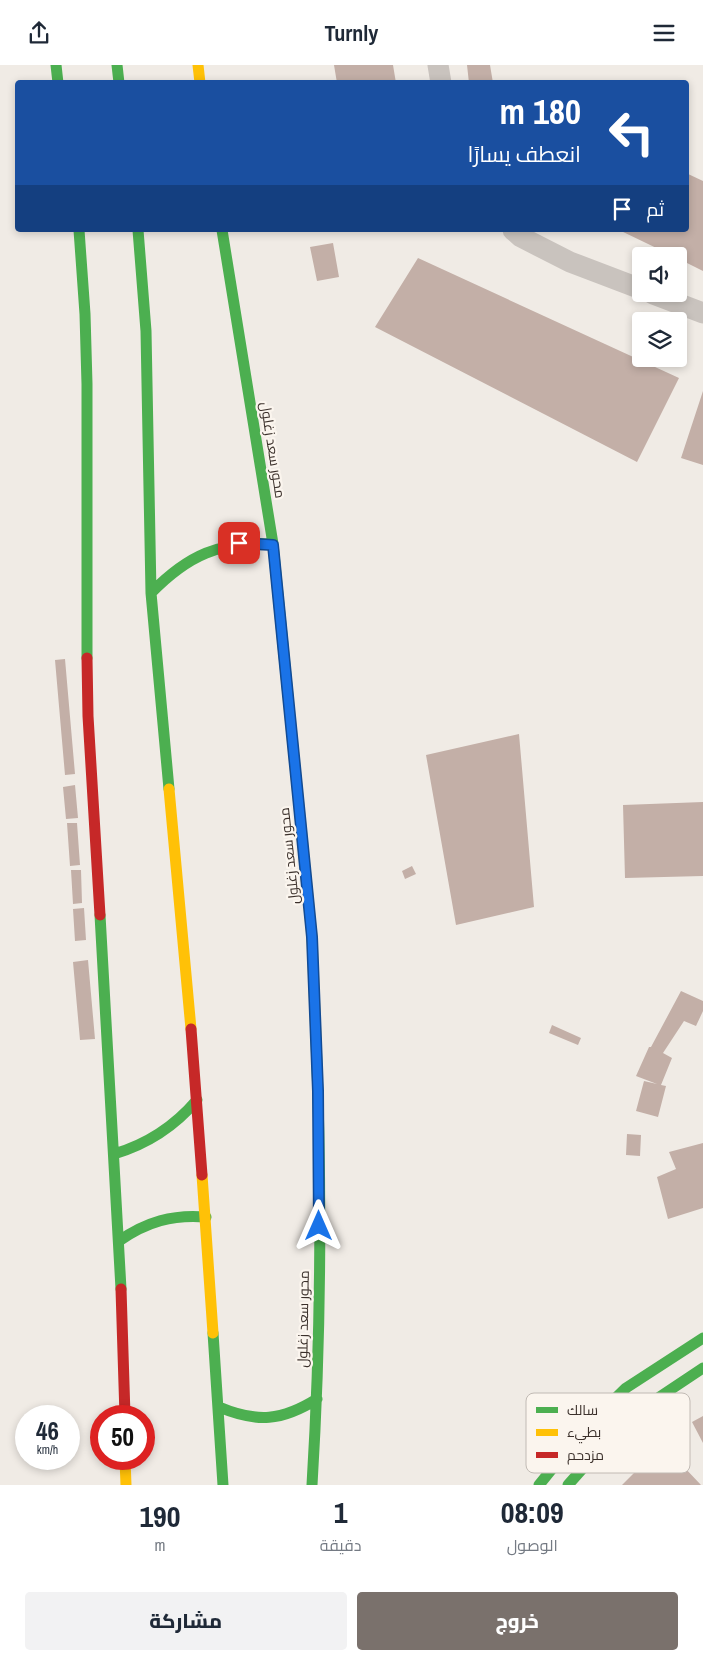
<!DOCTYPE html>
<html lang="ar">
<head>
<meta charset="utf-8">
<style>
	:root { --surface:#fff; --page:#f2f2f3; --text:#1f2937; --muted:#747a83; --accent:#7a716c }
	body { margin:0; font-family:"Archivo Narrow",Cairo,sans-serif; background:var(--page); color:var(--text); direction:rtl; height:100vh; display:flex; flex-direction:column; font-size:19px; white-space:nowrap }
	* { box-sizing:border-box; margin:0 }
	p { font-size:16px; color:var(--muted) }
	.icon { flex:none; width:28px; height:28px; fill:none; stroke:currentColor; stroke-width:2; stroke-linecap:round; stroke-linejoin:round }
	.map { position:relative; height:1420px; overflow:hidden; direction:ltr }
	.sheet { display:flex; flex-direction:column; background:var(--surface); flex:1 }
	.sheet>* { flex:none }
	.banner { position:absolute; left:15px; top:15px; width:674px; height:152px; border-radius:5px; box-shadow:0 2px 8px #0003; direction:rtl; background:#1a4fa0; color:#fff; overflow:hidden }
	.fabs { position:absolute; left:632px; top:182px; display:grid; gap:10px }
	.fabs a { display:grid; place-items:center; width:55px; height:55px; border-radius:5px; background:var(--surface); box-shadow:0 2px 8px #0003; font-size:25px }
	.speed { position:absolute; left:15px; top:1340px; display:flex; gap:10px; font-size:25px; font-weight:700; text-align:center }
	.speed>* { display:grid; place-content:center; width:65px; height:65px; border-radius:50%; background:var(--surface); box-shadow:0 2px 8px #0003; line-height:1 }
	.speed small { font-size:12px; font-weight:400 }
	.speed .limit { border:8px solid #d22; background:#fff; color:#111 }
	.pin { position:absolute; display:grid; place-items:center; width:42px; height:42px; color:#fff; margin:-21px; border-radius:10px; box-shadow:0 2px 8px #0006 }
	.me { position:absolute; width:55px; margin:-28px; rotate:0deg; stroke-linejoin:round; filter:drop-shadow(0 0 4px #0008) }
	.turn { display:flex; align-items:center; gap:18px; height:105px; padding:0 25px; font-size:22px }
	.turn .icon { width:65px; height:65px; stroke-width:2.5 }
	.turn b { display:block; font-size:35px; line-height:42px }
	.then { display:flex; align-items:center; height:48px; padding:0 25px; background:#0003; gap:10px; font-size:19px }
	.eta { display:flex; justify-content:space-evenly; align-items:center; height:85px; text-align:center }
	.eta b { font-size:30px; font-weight:800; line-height:35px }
	.primary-button { display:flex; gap:10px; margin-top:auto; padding:10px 25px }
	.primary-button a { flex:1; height:58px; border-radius:5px; background:var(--accent); color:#fff; font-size:20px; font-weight:800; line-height:58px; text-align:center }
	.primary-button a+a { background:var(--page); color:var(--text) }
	header { display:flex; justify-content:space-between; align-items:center; height:65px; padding:0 25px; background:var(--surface); font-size:22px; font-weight:800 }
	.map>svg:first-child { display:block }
</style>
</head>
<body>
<header><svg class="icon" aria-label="menu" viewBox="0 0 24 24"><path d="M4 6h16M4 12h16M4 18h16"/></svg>Turnly<svg class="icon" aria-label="share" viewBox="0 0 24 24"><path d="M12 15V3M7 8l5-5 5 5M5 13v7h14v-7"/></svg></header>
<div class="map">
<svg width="703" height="1420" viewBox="0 0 703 1420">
	<rect width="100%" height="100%" fill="#f0ebe5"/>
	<path fill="#c3afa7" d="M334,0H393L396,18H337Z
		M467,0H490L493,18H469Z
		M686,108L703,116V206L679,194V191H673L619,165H686Z
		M333,178L339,212L317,216L310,182Z
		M418,193L679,313L637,397L375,262Z
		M703,326V400L681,393Z
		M65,594L75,709L65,710L55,595Z
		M519,669L534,842L456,860L426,690Z
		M75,720L78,753L66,754L63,722Z
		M703,737V811L625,813L623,740Z
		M67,758H77L80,800L70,801Z
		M412,801L416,809L405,814L402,806Z
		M71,805H81L82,838L73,839Z
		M84,843L86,875L75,876L73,844Z
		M88,895L95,974L80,975L73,897Z
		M681,926L703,936V946L696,961L684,956L663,988L672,993L661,1020L666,1021L658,1052L636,1046L644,1016L657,1019L636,1011L649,982H651Z
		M552,960L581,973L578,980L549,968Z
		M627,1069L641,1070L640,1091L626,1090Z
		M703,1078V1143L668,1154L657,1112L676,1104L669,1087Z
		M703,1351V1378L692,1357Z
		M671,1377L689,1395L683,1401L701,1420H622L664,1378L667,1381Z"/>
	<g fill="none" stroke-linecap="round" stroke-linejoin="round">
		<path stroke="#c9c3be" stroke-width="21" d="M438,0L441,18
			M513,165L521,172L570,197L641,224
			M653,229L703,248"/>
		<path stroke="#4caf50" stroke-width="11" d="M56,0L58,18
			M117,0L119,18
			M79,165L85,249L87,319V593
			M138,165L146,266L151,528L169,724
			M222,165L273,479L288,631
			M151,528C188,490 220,476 273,479
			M100,850L121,1224
			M114,1089C148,1079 174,1062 197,1035
			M119,1176C146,1157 173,1149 206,1152
			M213,1268L223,1420
			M219,1342C257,1358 282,1356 317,1334
			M312,1420C321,1272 322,1122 316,974
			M539,1420L585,1363L626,1323L703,1273
			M568,1420L606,1377L643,1343L703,1303"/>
		<path stroke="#ffc107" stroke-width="11" d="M198,0L200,18
			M288,631L312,872L316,974
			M169,724L191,964
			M202,1110L213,1268
			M125,1394L126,1420"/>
		<path stroke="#c62828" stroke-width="11" d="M87,593L88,651L100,850
			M191,964L202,1110
			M121,1224L125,1351"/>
	</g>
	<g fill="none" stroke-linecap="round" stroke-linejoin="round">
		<defs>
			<path id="route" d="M239,478L273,480L312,872L318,1026L319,1161"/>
		</defs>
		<use href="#route" stroke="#114b97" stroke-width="12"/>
		<use href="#route" stroke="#1a73e8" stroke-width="9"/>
	</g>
	<g text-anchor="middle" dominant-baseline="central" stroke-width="4.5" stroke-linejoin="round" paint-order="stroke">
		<g font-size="14" fill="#3b302b" stroke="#fbf5ee">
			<text transform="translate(273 385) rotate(81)">محور سعد زغلول</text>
			<text transform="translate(289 791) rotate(-96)">محور سعد زغلول</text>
			<text transform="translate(303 1254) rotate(-89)">محور سعد زغلول</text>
		</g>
	</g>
	<rect x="526" y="1328" width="164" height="80" rx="8" fill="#fbf5ee" stroke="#c1bab4" stroke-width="1"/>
	<rect x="536" y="1342" width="22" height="6" fill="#4caf50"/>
	<rect x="536" y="1364" width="22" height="7" fill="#ffc107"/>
	<rect x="536" y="1387" width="22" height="6" fill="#c62828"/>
	<g font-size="14" fill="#3b302b">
		<text x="567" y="1350">سالك</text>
		<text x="567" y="1372">بطيء</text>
		<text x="567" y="1395">مزدحم</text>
	</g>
</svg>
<div class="fabs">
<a><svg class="icon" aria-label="sound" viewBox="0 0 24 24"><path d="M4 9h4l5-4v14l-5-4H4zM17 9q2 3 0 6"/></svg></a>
<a><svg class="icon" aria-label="layers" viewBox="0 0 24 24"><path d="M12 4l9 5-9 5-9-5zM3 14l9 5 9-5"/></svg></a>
</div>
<div class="speed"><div>46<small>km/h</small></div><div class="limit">50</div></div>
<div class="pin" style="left:239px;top:478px;background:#d93025"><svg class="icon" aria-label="arrive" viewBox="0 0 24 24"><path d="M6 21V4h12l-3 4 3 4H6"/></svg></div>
<svg class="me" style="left:319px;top:1161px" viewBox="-20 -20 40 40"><path d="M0-17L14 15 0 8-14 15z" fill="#1a73e8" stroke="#fff" stroke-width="4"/></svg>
<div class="banner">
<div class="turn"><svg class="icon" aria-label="left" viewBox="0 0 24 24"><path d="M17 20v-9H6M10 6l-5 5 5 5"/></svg><div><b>180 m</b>انعطف يسارًا</div></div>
<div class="then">ثم<svg class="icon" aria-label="arrive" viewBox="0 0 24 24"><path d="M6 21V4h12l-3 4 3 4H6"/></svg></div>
</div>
</div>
<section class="sheet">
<div class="eta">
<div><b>08:09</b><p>الوصول</p></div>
<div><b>1</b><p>دقيقة</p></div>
<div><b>190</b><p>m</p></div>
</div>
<div class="primary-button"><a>خروج</a><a>مشاركة</a></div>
</section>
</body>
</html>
